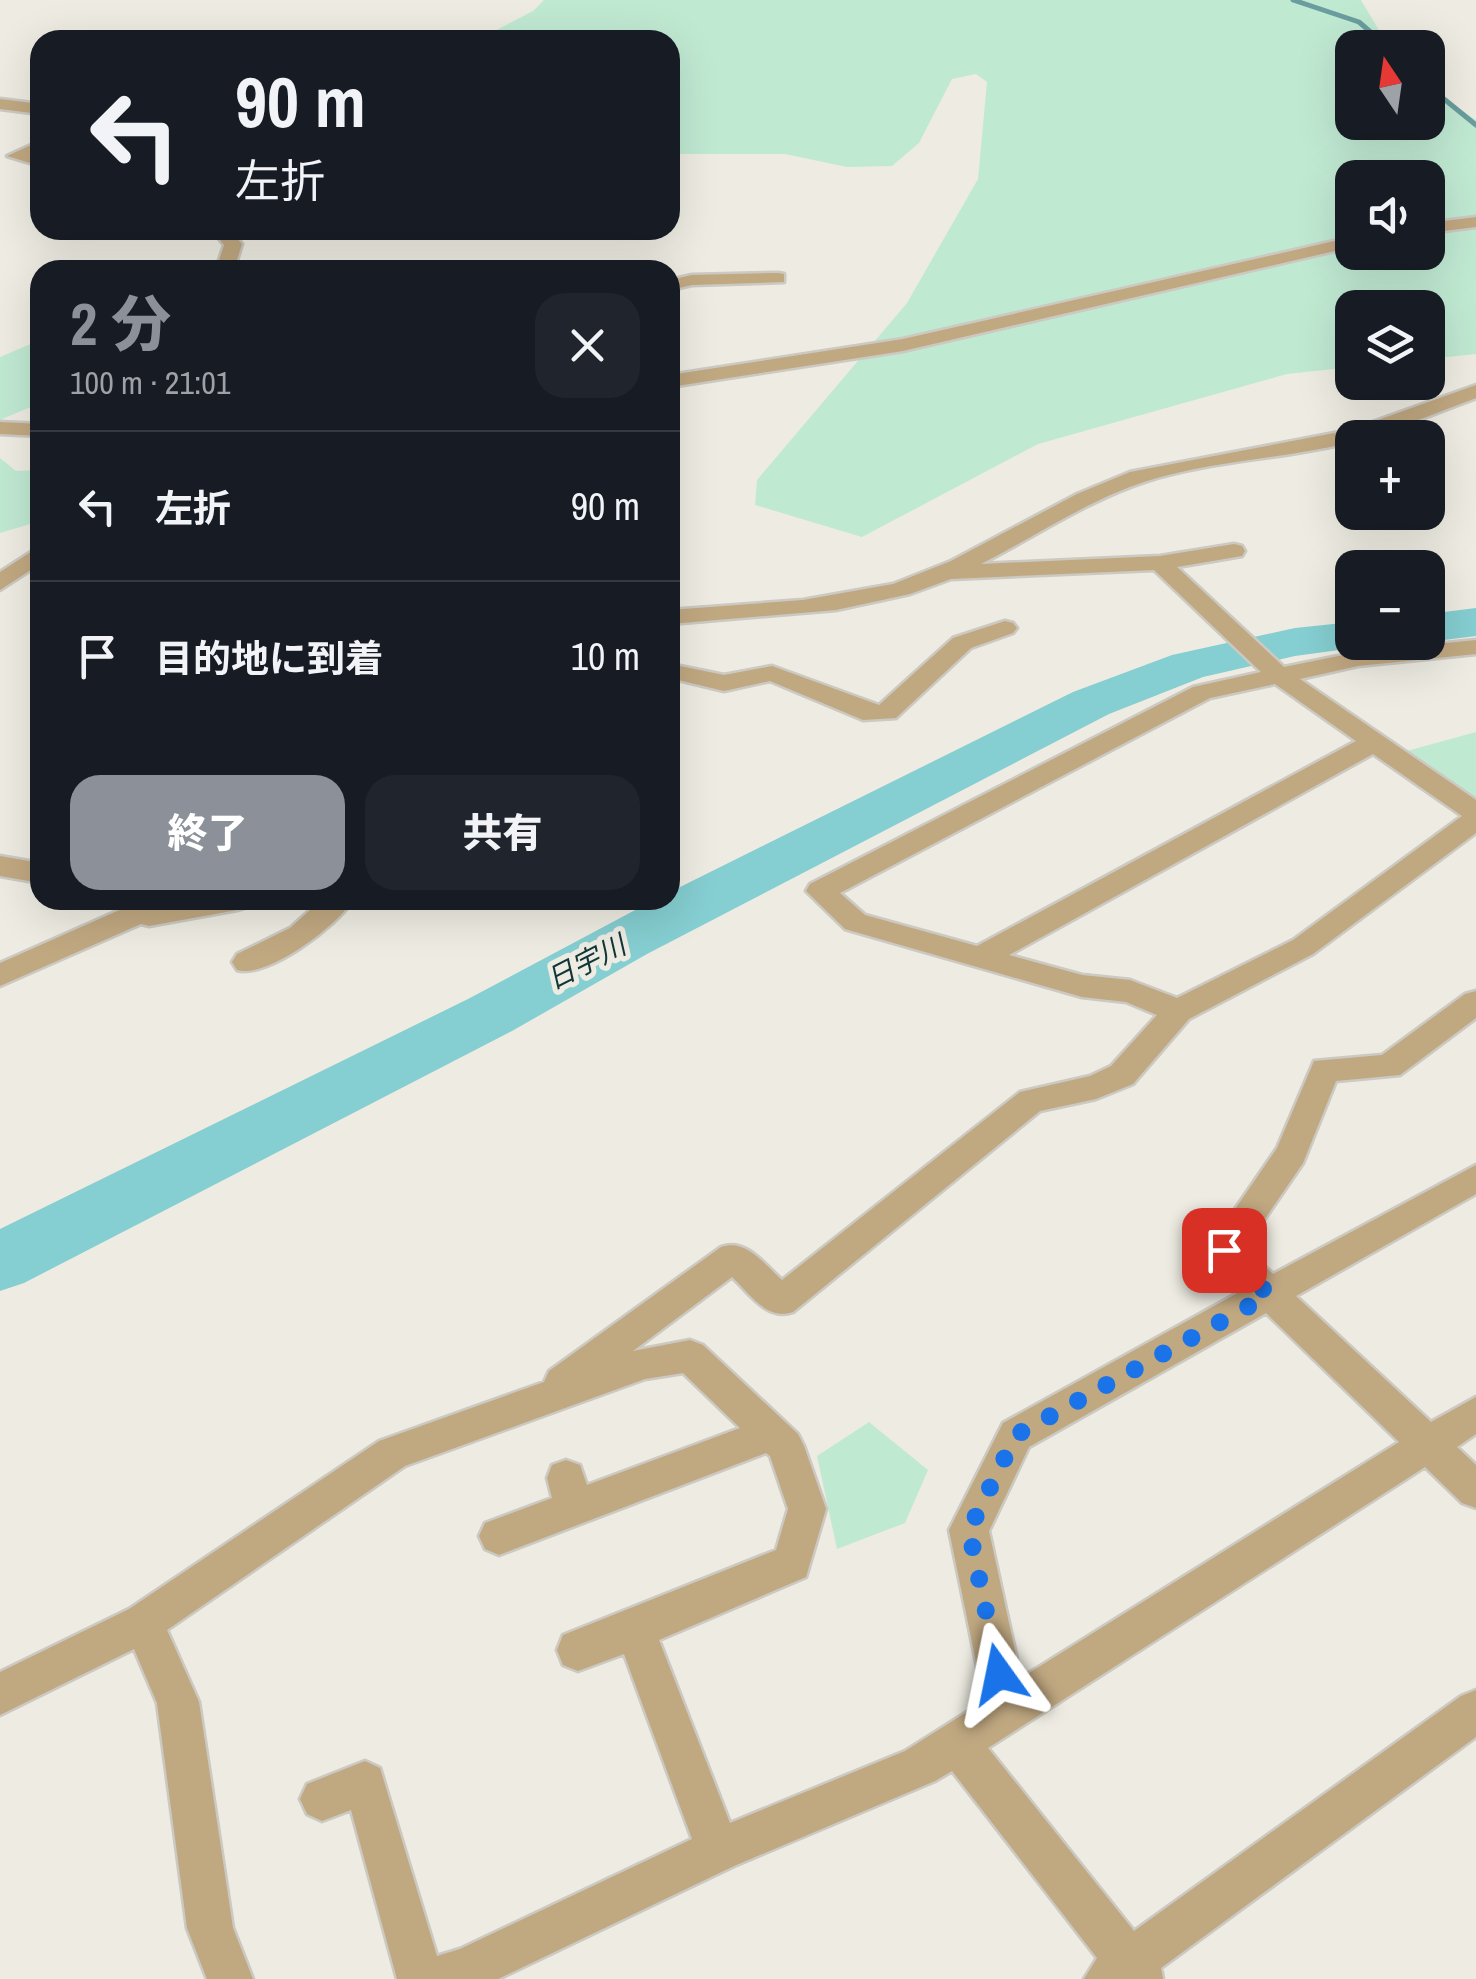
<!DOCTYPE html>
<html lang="ja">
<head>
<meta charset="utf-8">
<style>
	:root { --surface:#171b24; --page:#20242c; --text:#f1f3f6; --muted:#9ea1a6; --line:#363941; --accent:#8c9099 }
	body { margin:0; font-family:"Archivo Narrow","Noto Sans JP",sans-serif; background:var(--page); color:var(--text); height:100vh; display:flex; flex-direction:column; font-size:38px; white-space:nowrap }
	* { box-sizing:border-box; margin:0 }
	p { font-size:32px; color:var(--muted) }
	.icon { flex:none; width:55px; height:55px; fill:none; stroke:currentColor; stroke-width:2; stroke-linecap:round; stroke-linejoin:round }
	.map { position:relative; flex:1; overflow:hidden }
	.side { position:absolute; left:30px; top:260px; width:650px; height:650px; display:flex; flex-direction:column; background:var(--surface); border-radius:30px; box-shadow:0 10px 40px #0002 }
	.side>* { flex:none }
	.banner { position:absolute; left:30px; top:30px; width:650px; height:210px; border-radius:30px; box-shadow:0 10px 40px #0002; background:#171b24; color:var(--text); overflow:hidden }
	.needle { width:65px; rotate:347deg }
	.controls { position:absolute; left:1335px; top:30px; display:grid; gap:20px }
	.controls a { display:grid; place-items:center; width:110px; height:110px; border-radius:20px; background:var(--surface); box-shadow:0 10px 40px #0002; font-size:50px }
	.pin { position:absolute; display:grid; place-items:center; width:85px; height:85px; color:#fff; margin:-42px; border-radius:20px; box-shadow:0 5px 15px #0006 }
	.me { position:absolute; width:110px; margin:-55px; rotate:348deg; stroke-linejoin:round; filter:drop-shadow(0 0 8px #0008) }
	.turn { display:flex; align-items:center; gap:35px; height:210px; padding:0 40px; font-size:45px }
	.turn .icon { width:130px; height:130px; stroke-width:2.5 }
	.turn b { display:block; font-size:70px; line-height:85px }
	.round { display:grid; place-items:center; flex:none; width:105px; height:105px; border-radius:30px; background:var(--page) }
	.overview { display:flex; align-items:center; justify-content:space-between; height:170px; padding:0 40px }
	h1 { font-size:60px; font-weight:800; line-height:75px; color:var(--accent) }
	.button { display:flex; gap:20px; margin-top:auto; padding:20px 40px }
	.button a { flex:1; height:115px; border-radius:30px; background:var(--accent); color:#fff; font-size:40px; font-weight:800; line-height:115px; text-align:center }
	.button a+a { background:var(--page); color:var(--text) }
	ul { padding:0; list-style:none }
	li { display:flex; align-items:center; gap:30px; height:150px; padding:0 40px; border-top:2px solid var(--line) }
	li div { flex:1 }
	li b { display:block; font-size:38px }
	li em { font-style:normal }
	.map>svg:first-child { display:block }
</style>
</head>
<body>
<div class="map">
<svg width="1476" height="1979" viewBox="0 0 1476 1979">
	<rect width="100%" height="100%" fill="#eeece2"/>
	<path fill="#c0e9d2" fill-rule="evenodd" d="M544,0H1361L1389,47L1352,48V122H1428V87L1476,120V354L1428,359V308H1352V367L1287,374L1038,444L862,537L755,505L757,480L907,303L978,179L987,82L976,74L952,79L919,143L892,166L847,167L785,154H670V40H477L533,11ZM1352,178H1428V252H1352Z
		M40,340V403L0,420V357Z
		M0,458L16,471L40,470V521L0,533Z
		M1476,732V803L1403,752Z
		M869,1422L928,1470L905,1523L837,1549L817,1456Z"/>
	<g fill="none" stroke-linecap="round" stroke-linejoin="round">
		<path stroke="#6a9d9e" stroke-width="5" d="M1293,0L1359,22L1389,48
			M1428,86L1476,125"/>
		<path fill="#85ced1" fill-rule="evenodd" d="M1476,608V636L1428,642V614Z
			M1352,622V642H1372L1369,646L1295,656L1203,677L1109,714L647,954L512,1031L24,1283L0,1291V1229L468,999L654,900H670V892L1073,692L1172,655L1295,628Z"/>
		<defs>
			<path id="minor" d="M0,99L40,104V114L0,109Z
				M40,141V152L32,155L40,156V166L7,156Z
				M212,230H230L242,244L234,270H216L224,245Z
				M778,273L784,274V282L692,285L670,290V280L692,275Z
				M1476,385V398L1382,434L1352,438V442C1285,459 1214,460 1147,481C1088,500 1036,536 981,564L1160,556L1234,544L1242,546L1245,551L1242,556L1177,567L1284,667L1358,652L1476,640V654L1358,666L1300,679L1476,800V833L1313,954L1189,1019L1133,1084L1096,1099L1040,1111L793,1312C767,1321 750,1294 732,1277L633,1351L690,1340L703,1345L798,1434L804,1446L826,1509L806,1577L659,1640L730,1823L905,1751L984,1701L949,1530L1003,1423L1243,1290L1212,1260L1207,1250L1277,1148L1314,1061L1382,1055L1465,994L1476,991V1018L1400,1075L1336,1081L1303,1163L1245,1248L1273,1274L1476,1165V1194L1296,1296L1431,1422L1476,1397V1434L1457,1447L1476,1465V1508L1462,1503L1425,1467L988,1748L1134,1931L1461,1696L1476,1690V1737L1161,1968L1163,1979H1084L1097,1958L952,1771L935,1781L734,1866L498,1979H397L351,1810L322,1821L307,1814L300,1799L307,1784L365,1761L380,1768L437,1956L460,1949L692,1839L624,1654L578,1671L563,1665L557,1650L563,1635L776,1550L788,1509L770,1456L766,1453L499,1555L485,1549L479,1536L485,1523L552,1498L547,1478L552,1465L566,1460L580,1465L587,1485L740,1428L683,1373L645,1379L405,1466L167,1630L199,1702L233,1928L253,1979H207L187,1928L157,1703L134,1649L0,1715V1672L129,1609L379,1441L544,1382L549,1371L721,1247C746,1238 764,1264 782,1280L1020,1092L1090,1076L1111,1066L1157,1015L1126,1002L1082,997L845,929L806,891L810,884L1193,687L1261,672L1154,570L951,579L910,594L836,610L670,624V610L803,600L893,584L951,561L1077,494L1130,472L1350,430ZM1275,684L1356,741L977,946L865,915L840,893L1210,698ZM1373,754L1462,816L1293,940L1177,998L1130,980L1082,975L1009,955ZM1266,1313L1399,1442L1021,1678L989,1531L1029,1447Z
				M40,546V564L0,590V572Z
				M1005,621L1013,623L1017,628L1013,633L971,648L896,718L863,720L770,681L724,691L670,678V664L724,675L772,666L879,705L953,638Z
				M0,856L40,863V883L0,876Z
				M142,900H251L247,907L237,910L149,926L141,924L0,986V963Z
				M321,900H353C337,926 267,979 237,970L232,962L237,954L290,928Z"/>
			<path id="tertiary" d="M1476,217V227L1428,233V223Z
				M1352,237V247L903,351L670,387V375L903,339Z
				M0,422L40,424V436L0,434Z"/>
		</defs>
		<use href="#minor" stroke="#cbc9c1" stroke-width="5"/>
		<use href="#tertiary" stroke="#cbc9c1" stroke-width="5"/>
		<use href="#minor" fill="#c0a881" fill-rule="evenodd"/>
		<use href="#tertiary" fill="#c0a881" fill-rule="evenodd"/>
	</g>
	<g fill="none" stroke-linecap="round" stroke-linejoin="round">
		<path stroke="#1a73e8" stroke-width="18" stroke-dasharray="0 32.4" d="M999,1674L969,1530L1016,1435L1269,1295L1224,1250"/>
	</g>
	<g text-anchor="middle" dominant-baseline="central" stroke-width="10" stroke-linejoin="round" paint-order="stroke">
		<g font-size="28" font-style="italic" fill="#113638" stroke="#eeece2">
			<text transform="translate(586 962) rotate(-27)">日宇川</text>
		</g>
	</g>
</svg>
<div class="controls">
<a><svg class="needle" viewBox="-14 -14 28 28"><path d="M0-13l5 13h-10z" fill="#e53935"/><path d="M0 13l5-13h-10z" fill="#9ea1a6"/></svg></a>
<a><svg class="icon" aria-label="sound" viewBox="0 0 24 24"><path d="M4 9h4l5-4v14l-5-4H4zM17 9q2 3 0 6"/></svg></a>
<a><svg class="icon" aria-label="layers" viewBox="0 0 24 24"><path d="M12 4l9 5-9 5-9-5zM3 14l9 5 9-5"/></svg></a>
<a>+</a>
<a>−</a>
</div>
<div class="pin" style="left:1224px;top:1250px;background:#d93025"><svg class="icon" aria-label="arrive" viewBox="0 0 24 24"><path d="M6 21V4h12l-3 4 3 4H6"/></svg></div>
<svg class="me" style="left:999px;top:1674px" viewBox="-20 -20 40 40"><path d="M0-17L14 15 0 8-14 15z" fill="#1a73e8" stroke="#fff" stroke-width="4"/></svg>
<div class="banner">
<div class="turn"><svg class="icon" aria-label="left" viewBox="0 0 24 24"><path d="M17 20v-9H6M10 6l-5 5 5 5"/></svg><div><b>90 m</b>左折</div></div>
</div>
<section class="side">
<div class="overview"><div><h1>2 分</h1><p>100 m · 21:01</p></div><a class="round"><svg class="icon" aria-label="close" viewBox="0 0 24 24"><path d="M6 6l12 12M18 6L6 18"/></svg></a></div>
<ul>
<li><svg class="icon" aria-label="left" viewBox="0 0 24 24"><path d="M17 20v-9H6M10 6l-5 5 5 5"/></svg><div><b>左折</b></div><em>90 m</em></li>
<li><svg class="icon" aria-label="arrive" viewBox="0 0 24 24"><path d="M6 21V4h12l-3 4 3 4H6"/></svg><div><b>目的地に到着</b></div><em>10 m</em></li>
</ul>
<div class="button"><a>終了</a><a>共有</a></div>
</section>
</div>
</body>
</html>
